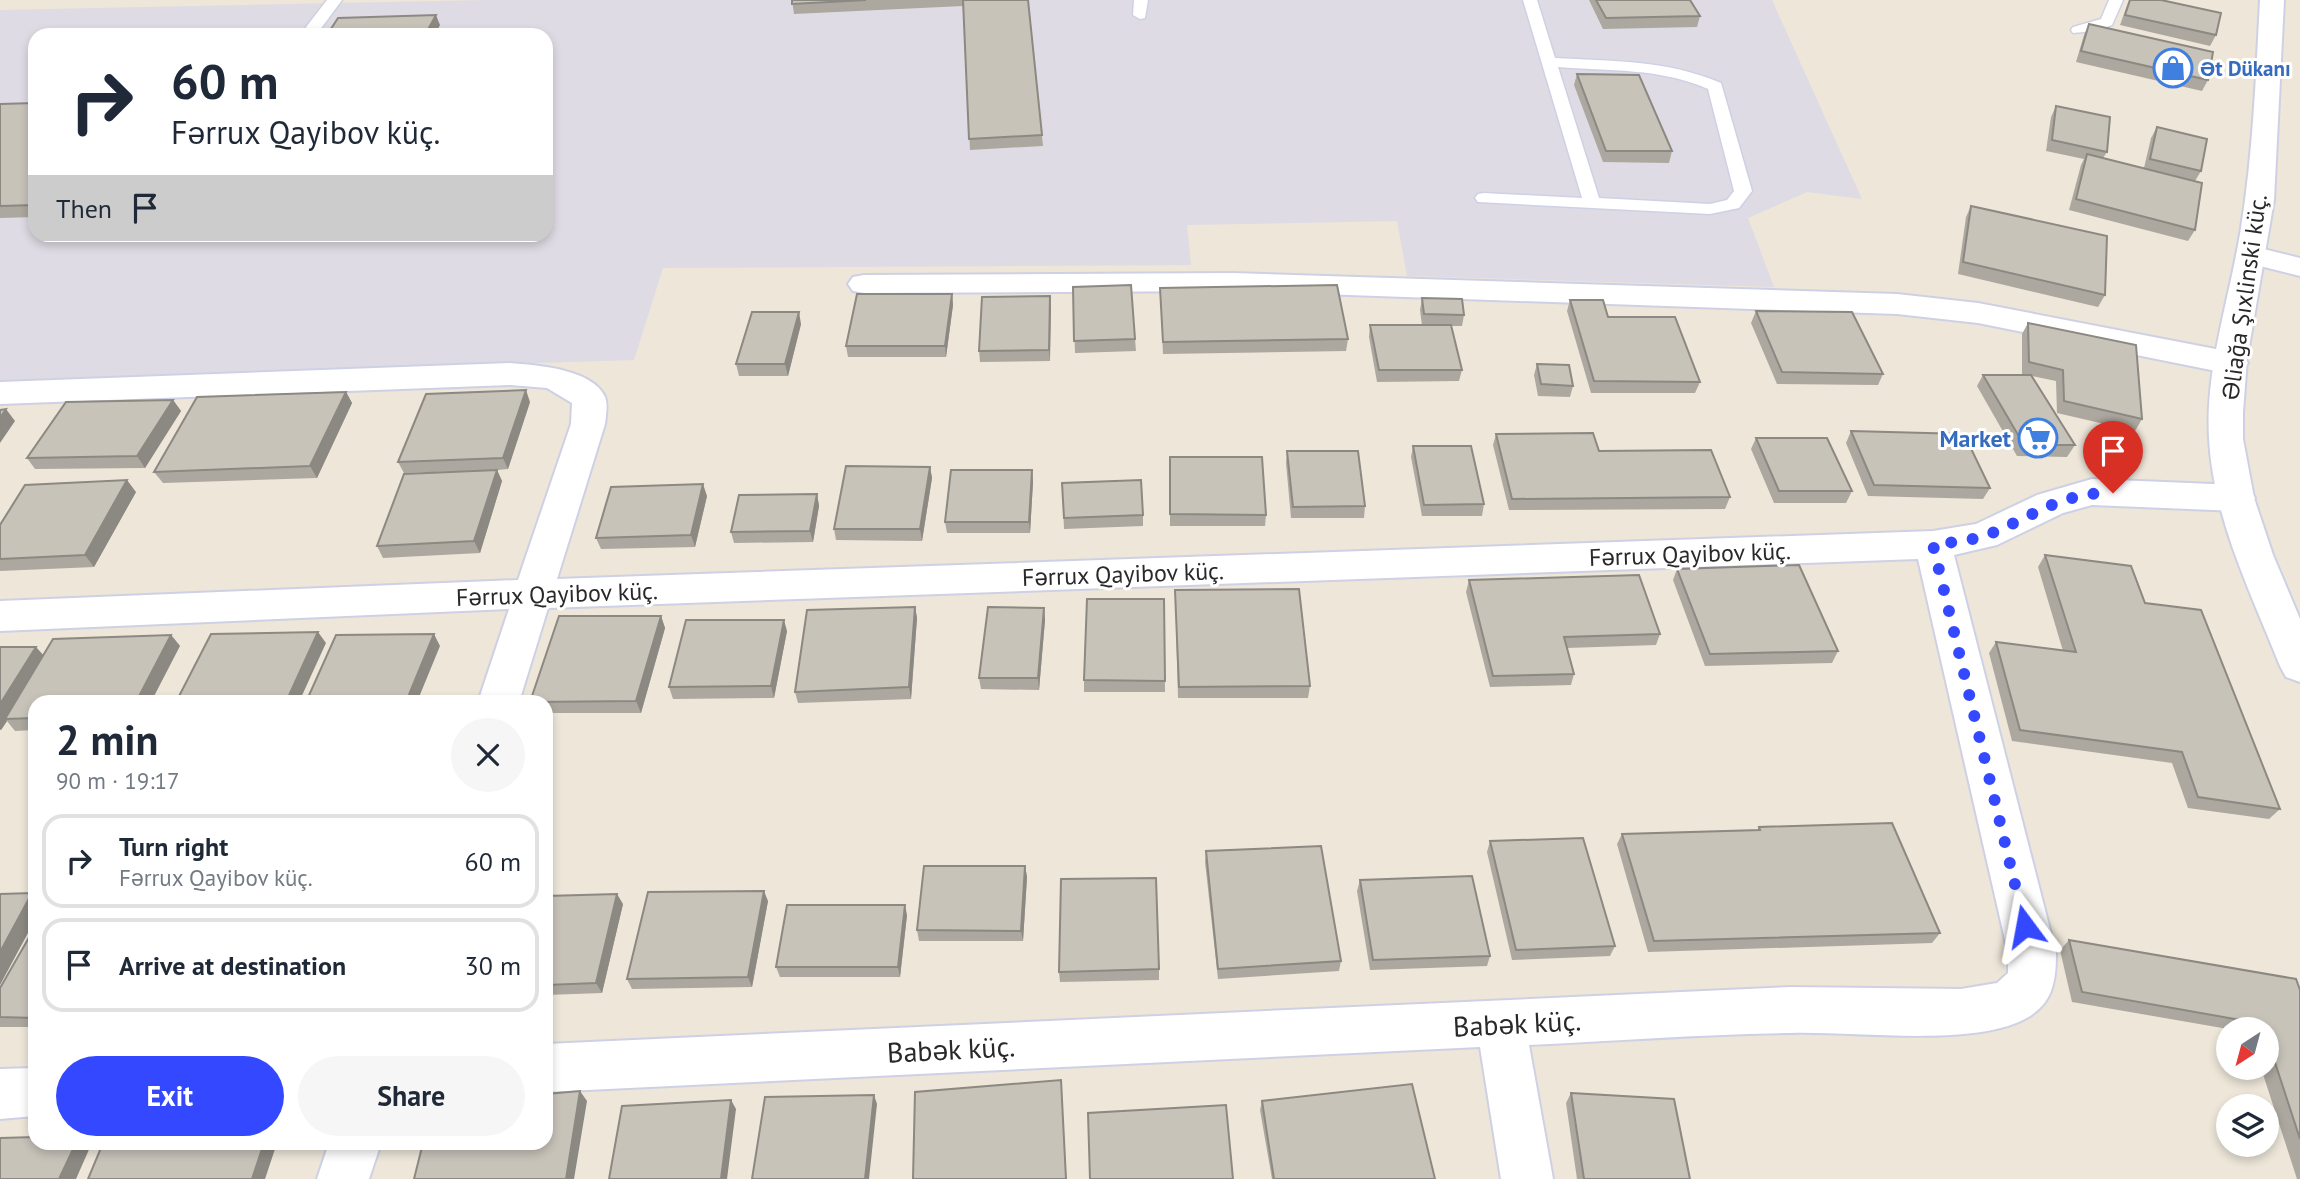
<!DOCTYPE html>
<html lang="en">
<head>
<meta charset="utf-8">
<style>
	:root { --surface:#fff; --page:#f6f6f7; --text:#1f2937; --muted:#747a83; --line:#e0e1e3; --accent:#3449ff }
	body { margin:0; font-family:"PT Sans",sans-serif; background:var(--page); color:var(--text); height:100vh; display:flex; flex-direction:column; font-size:26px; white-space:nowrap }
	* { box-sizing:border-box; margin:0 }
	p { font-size:23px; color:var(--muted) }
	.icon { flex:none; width:38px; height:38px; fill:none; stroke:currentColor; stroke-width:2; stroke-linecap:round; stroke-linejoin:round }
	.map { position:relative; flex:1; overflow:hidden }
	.drawer { position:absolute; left:28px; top:695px; width:525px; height:455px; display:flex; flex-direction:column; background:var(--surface); border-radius:21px; box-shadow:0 4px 10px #0003 }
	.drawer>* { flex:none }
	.banner { position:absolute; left:28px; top:28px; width:525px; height:214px; border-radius:21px; box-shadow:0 4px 10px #0003; background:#fff; color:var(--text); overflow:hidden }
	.needle { width:46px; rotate:216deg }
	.buttons { position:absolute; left:2216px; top:1017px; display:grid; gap:14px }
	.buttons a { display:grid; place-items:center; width:63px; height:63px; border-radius:50%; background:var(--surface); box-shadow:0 4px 10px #0003; font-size:35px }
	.pin { position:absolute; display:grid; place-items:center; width:60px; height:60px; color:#fff; margin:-72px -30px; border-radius:50% 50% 50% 0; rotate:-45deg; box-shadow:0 0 7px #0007 }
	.pin .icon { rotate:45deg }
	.me { position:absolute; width:77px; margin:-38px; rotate:347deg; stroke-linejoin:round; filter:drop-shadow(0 0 5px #0008) }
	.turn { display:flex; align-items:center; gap:24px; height:147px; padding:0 28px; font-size:32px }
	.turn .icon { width:91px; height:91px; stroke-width:2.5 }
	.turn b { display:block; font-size:49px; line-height:60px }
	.then { display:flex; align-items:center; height:66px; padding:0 28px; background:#0003; gap:14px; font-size:26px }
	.round { display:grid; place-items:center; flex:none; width:74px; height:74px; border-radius:37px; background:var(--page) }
	.headline { display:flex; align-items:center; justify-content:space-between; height:119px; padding:0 28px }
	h1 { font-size:42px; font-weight:700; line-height:52px }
	.button { display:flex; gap:14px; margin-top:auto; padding:14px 28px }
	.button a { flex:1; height:80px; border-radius:42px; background:var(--accent); color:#fff; font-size:28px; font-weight:700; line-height:80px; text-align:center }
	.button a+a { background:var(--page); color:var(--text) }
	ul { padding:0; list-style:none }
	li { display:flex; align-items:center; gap:21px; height:94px; margin:0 14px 10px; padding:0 14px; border:4px solid var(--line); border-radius:21px }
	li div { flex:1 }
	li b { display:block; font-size:26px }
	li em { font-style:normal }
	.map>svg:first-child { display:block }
</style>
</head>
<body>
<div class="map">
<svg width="2300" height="1179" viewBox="0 0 2300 1179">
	<rect width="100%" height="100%" fill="#ede6d9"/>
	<path fill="#dedbe4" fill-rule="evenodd" d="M487,0H1772L1862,199L1807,192L1748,218L1774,287L1407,276L1397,221L1187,225L1191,265L663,268L634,360L0,380V10ZM35,35H546V234H35Z"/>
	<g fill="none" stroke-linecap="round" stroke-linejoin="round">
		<defs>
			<path id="service" d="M327,0H342L316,35H300Z
				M1134,0H1148L1145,18L1140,19L1133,15Z
				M1523,0H1537L1555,58C1611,61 1668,60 1721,83L1752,191L1739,208L1710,214L1478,202L1475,198L1478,194L1484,193L1582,198ZM1558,67C1608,71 1661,68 1708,89L1734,191L1727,200L1710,204L1599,198Z
				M2109,0H2123L2112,25L2096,31L2073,33L2071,30L2073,27L2101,19Z"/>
			<path id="minor" d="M2251,246L2300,258V276L2240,261L2236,255L2240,249Z
				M1233,273L1897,294L1978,303L2231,352L2243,356L2248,363L2243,370L2231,374L1978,323L1897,314L1233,291L864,293L853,291L848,284L853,277L864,275Z
				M510,363C536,365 593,369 605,397C608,404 606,416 605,424L557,579L1933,531L1976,524L2037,495L2092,479L2237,485L2250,489L2255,498L2250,507L2237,511L2092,505L2063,513L1997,545L1954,555L2056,953C2056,982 2053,1005 2023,1020C1969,1047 1853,1031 1790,1033C1703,1034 1616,1041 1529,1045L1553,1179H1501L1480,1047L546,1092V1044L1791,987L1961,989L1997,983L2008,973V953L1918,559L548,608L519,702H478L509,609L0,631V601L518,580L571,424L572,403L547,388L510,385L0,404V382Z
				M35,1068V1116L0,1119V1069Z
				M329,1143H381L369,1179H317Z"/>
			<path id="secondary" d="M2260,0H2284L2274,200L2247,359L2243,412V439L2254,498L2273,555L2300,619V682L2286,677L2280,666C2251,593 2213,518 2209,438C2205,367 2230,298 2241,228C2253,153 2256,76 2260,0Z"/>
		</defs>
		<use href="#service" stroke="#ced1e4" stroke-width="3"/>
		<use href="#minor" stroke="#ced1e4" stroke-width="4"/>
		<use href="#secondary" stroke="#ced1e4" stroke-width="4"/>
		<use href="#service" fill="#fff" fill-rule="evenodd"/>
		<use href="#minor" fill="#fff" fill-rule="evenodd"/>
		<use href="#secondary" fill="#fff" fill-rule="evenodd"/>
	</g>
	<path fill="#aca89f" d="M792,0H1028L1043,146L970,150L963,6L794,14Z
		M1589,0H1690L1700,16L1697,27L1603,29Z
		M2129,0H2161L2216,35L2210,46L2120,25Z
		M2089,24L2208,80L2202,91L2076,62L2084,35Z
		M1577,74L1672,151L1669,163L1603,162L1574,85Z
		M35,103V217L0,218V104Z
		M2056,106L2107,152L2103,158L2144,168L2151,138L2157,127L2201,171L2195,181V230L2188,241L2069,210L2081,165L2084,159L2046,151L2051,117Z
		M1971,206L2105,295L2098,307L1958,274L1966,217Z
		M1073,287L1135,339L1136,351L1075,353Z
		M1160,288L1348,339L1346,351L1163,354Z
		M952,294L953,305L946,357H848L846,346Z
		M1050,296V361L980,362L979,351Z
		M1422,298L1464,315L1462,326H1451L1462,370L1459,381L1377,382L1369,337L1370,325H1422L1420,310Z
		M1570,300L1608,317L1700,382L1695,393H1591L1567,311Z
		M1756,311L1883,374L1878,385L1777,384L1751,323Z
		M2028,323L2142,419L2135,431L2057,413L2056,381L2032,376L2075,445L2067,457L2017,456L1977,386L1983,375H2026L2022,374V334Z
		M801,324L788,376H739L736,364Z
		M1537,364L1573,386L1570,397L1538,396L1534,375Z
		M346,392L352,403L317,478L163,483L154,472Z
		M173,400L181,411L145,468L35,469L27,458Z
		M530,402L508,469L497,470L502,481L480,553L383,558L377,546L495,470L404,473L398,462Z
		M1851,431L1990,488L1983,499L1868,496L1846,443Z
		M1496,434L1599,451L1730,497L1725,509L1509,510L1493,445Z
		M1756,438L1852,491L1846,503H1774L1751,449Z
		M1413,446L1484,504L1482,516H1422L1411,457Z
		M1287,451L1365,506L1364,518H1291L1286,463Z
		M1170,457L1266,515L1265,526H1170Z
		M930,467L932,478L922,541L836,540L834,529Z
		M1032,470L1033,482L1030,533H947L945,522Z
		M1062,483L1143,515V526L1064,529Z
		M136,492L94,567L0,571V525Z
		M817,494L819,506L813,542L734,543L731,532Z
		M707,496L695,547L601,549L596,538Z
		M2045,555L2145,603L2280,809L2269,819L2188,808L2172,763L2012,741L1989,653L1996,642L2063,651L2038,567Z
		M1677,569L1838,651L1832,663L1705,666L1673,580Z
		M1469,580L1660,634L1656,645L1567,648L1574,674L1571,685L1490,687L1466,592Z
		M1175,590L1310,686L1308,698H1178Z
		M1164,599L1165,692H1084V680Z
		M915,607L917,618L911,699L798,703L795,692Z
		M1044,608L1045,620L1039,690L981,689L979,678Z
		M661,616L665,628L641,713H546V702Z
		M787,631L774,698L673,699L669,687Z
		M171,635L180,646L35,702V730L15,731L7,721L1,730H0V647L43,655Z
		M1759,827L1940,933L1932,943L1648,952L1617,844L1622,834L1757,830Z
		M1490,841L1615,946L1610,956L1512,960L1487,852Z
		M1206,851L1341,961L1339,971L1218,979L1205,862Z
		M1025,866L1027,877L1023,941H919L917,930Z
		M1360,880L1490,956L1487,966L1370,970L1357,891Z
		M546,896L623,904L602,993L546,995Z
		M768,901L752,987L632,989L627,979Z
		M907,915L900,977H780L776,967Z
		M35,927V1027H0V988Z
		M2069,940L2300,990V1179H2297L2261,1068H2266V1029H2228L2072,1002L2060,950Z
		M1159,969V980L1060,982L1059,972Z
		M1571,1093L1690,1179H1577L1566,1103Z
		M1262,1101L1435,1179H1272L1260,1110Z"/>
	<path fill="#8c8882" d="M436,15L440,25L435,35H425Z
		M952,294L953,305L946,357L945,346Z
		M1050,296L1051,307L1050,361L1049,350Z
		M799,312L801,324L788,376L785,364Z
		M526,390L530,402L508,469L503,458Z
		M346,392L352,403L317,478L310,466Z
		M173,400L181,411L145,468L137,456Z
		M6,409L15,421L0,443V418Z
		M930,467L932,478L922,541L920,529Z
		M497,470L502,481L480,553L474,541Z
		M1032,470L1033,482L1030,533L1029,522Z
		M127,480L136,492L94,567L85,555Z
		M703,484L707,496L695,547L691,535Z
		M817,494L819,506L813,542L810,531Z
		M915,607L917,618L911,699L909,687Z
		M1044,608L1045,620L1039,690L1038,678Z
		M661,616L665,628L641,713L636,701Z
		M784,620L787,631L774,698L771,686Z
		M318,632L326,643L299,702H286Z
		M434,634L440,646L417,702H406Z
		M171,635L180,646L151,702H136Z
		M36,647L46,658L5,719L7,721L1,730L0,729V704Z
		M1025,866L1027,877L1023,941L1021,931Z
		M764,891L768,901L752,987L748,977Z
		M32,893L35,896V920L0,985V952Z
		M617,894L623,904L602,993L596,983Z
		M905,905L907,915L900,977L898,967Z
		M580,1091L587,1101L574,1179H566Z
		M874,1095L877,1104L869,1179H865Z
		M731,1100L736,1109L727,1179H721Z
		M76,1143H88L91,1145L76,1179H59Z
		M264,1143H277L265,1179H252Z"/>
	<path fill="#c8c3b9" stroke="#8c8882" stroke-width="2" d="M792,0H866L792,4Z
		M963,0H1028L1042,135L969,139Z
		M1596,0H1690L1700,16L1606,18Z
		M2130,0H2161L2221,13L2216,35L2125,15Z
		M436,15L425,35H327L338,18Z
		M2089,24L2213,52L2208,80L2081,51Z
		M1577,74L1639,75L1672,151H1606Z
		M35,103V205L0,206V104Z
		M2056,106L2110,117L2107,152L2052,140Z
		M2157,127L2207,139L2201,171L2150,159Z
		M2087,154L2202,183L2195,230L2076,199Z
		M1971,206L2107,236L2105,295L1963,262Z
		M1131,285L1135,339L1074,341L1073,287Z
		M1337,285L1348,339L1163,342L1160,288Z
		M857,294H952L945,346H846Z
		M1050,296L1049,350L979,351L982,297Z
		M1422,298L1462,299L1464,315L1424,314Z
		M1570,300H1603L1608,317H1675L1700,382L1594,381Z
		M1756,311L1852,312L1883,374L1782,372Z
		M752,312H799L785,364H736Z
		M2028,323L2136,345L2142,419L2064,401L2063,370L2029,362Z
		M1370,325H1451L1462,370H1379Z
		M1537,364L1569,365L1573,386L1541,384Z
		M1983,375H2031L2075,445H2024Z
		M526,390L503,458L398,462L426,394Z
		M346,392L310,466L154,472L197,397Z
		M173,400L137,456L27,458L66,402Z
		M6,409L0,418V410Z
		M1851,431L1964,434L1990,488L1874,485Z
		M1593,433L1599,451L1711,450L1730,497L1512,499L1496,434Z
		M1756,438H1827L1852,491H1779Z
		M1413,446H1471L1484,504L1424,505Z
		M1287,451H1358L1365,506L1293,507Z
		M1170,457H1262L1266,515L1170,514Z
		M846,466L930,467L920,529H834Z
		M497,470L474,541L377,546L404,474Z
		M951,470H1032L1029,522H945Z
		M127,480L85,555L0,559V525L25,485Z
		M1141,480L1143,515L1064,518L1062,483Z
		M703,484L691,535L596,538L611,487Z
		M817,494L810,531L731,532L739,495Z
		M2045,555L2131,566L2145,603L2201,610L2280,809L2198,797L2182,752L2020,730L1996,642L2076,652Z
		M1799,565L1838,651L1710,654L1677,569Z
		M1639,575L1660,634L1564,637L1574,674L1493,676L1469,580Z
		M1299,589L1310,686L1179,687L1175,590Z
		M1087,599H1164L1165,681L1084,680Z
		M915,607L909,687L795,692L807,610Z
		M988,607L1044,608L1038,678H979Z
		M559,616H661L636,701L530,702Z
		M686,620H784L771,686L669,687Z
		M318,632L286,702H176L211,634Z
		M434,634L406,702H306L336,635Z
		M171,635L136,702H35V718L5,719L53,639Z
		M0,647H36L0,704Z
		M1892,823L1940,933L1654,941L1622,834L1760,830L1759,827Z
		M1583,838L1615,946L1516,950L1490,841Z
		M1321,846L1341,961L1218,969L1206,851Z
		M924,866H1025L1021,931L917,930Z
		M1472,876L1490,956L1373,960L1360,880Z
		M1156,878L1159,969L1059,972L1061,879Z
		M764,891L748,977L627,979L648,892Z
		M32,893L0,952V894Z
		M617,894L596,983L546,985V896Z
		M787,905H905L898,967H776Z
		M35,927V1018L0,1017V988Z
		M2069,940L2296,979L2300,990V1139L2266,1035V1029H2264L2263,1024L2082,992Z
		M1061,1080L1066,1179H913L915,1092Z
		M1412,1084L1435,1179H1274L1262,1101Z
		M580,1091L566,1179H414L423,1143H546V1094Z
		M1571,1093L1674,1099L1690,1179H1584Z
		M874,1095L865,1179H752L765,1097Z
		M731,1100L721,1179H609L622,1106Z
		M1226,1105L1233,1179H1090L1088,1113Z
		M35,1137V1143H76L59,1179H0V1138Z
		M103,1143H264L252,1179H88Z"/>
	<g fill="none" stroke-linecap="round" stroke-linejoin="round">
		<path stroke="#3449ff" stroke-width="12" stroke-dasharray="0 21.6" d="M2025,926L1933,545C1950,542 1971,541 1987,535C2033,517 2060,492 2113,493"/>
	</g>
	<defs>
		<symbol id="shop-ring" viewBox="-11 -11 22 22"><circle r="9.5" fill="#fff" stroke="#3f7fe0" stroke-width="1.5"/><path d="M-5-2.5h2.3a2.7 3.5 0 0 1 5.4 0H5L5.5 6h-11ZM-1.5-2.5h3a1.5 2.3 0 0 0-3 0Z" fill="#3f7fe0"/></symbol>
		<symbol id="supermarket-ring" viewBox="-11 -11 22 22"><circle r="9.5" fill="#fff" stroke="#3f7fe0" stroke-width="1.5"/><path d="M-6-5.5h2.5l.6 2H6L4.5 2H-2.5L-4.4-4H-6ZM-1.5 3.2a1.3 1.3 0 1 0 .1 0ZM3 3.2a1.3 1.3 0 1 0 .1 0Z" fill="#3f7fe0"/></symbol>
	</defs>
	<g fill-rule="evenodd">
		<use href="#shop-ring" x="2151" y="46" width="44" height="44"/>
		<use href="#supermarket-ring" x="2016" y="416" width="44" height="44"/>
	</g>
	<g text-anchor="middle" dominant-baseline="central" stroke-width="6" stroke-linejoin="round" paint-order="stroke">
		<g font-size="21" font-weight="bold" fill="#366cbe" stroke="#fff" text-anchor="start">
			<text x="2200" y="68">Ət Dükanı</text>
		</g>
		<g font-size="24" fill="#292929" stroke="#fff">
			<text transform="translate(2244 297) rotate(-82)">Əliağa Şıxlinski küç.</text>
			<text transform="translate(1690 554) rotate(-2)">Fərrux Qayibov küç.</text>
			<text transform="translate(1123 574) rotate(-2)">Fərrux Qayibov küç.</text>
			<text transform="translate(557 594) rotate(-2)">Fərrux Qayibov küç.</text>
		</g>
		<g font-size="24" font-weight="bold" fill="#366cbe" stroke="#fff" text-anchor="end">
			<text x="2011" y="438">Market</text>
		</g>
		<g font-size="28" fill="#292929" stroke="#fff">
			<text transform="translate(1517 1023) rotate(-3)">Babək küç.</text>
			<text transform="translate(951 1049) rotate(-3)">Babək küç.</text>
		</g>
	</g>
</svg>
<div class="buttons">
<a><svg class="needle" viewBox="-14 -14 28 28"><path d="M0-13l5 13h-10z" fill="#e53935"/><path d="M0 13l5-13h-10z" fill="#747a83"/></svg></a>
<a><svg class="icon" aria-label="layers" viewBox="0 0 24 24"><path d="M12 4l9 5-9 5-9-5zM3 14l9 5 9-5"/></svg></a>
</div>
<div class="pin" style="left:2113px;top:493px;background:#d93025"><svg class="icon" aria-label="arrive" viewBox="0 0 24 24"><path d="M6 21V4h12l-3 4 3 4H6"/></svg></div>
<svg class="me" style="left:2025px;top:926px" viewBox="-20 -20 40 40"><path d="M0-17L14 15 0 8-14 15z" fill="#3449ff" stroke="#fff" stroke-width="4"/></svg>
<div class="banner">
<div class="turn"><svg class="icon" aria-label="right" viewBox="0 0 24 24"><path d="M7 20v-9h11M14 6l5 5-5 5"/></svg><div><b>60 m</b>Fərrux Qayibov küç.</div></div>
<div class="then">Then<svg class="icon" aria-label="arrive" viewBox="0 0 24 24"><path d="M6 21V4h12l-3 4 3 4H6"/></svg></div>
</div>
<section class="drawer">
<div class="headline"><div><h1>2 min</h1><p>90 m · 19:17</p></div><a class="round"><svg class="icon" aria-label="close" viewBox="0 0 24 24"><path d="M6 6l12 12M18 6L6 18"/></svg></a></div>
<ul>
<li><svg class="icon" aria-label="right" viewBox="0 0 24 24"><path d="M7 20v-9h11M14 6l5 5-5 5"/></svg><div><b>Turn right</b><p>Fərrux Qayibov küç.</p></div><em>60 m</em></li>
<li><svg class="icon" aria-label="arrive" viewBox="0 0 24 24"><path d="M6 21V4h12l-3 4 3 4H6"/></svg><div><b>Arrive at destination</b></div><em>30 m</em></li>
</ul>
<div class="button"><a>Exit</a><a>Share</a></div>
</section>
</div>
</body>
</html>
